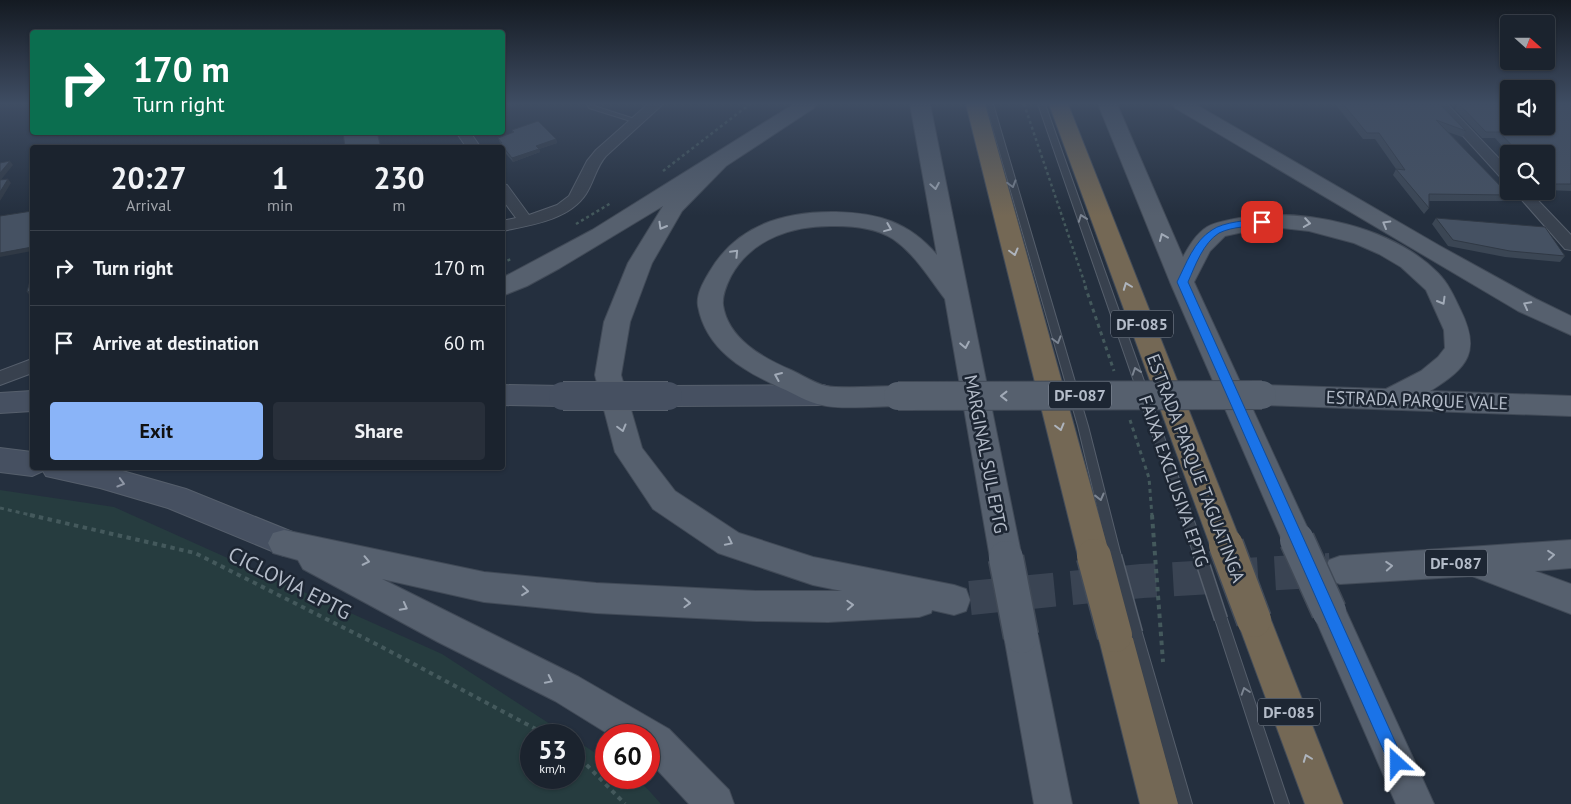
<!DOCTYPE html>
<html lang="en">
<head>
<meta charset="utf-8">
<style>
	:root { --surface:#1b232e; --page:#282f3a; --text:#f1f3f6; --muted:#a0a4aa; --line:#39404a; --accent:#8ab4f8 }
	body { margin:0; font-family:"PT Sans",sans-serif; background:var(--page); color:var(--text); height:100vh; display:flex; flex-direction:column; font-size:19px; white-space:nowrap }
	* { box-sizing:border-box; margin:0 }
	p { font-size:16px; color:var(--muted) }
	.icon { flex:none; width:28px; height:28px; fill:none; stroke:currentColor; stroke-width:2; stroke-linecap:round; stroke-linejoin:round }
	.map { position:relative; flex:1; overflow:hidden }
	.drawer { position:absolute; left:30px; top:145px; width:475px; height:325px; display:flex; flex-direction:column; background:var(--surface); border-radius:5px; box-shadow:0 1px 4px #0004,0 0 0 1px var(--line) }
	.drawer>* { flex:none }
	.hud { position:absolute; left:30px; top:30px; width:475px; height:105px; border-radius:5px; box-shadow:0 1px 4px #0004,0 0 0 1px var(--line); background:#0b6e4f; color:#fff; overflow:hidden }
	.needle { width:32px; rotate:111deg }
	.fabs { position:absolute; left:1500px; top:15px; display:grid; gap:10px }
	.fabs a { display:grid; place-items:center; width:55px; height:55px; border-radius:5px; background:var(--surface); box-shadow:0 1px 4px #0004,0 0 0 1px var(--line); font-size:25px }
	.speed { position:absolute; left:520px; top:724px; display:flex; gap:10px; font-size:25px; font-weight:700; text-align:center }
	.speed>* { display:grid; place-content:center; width:65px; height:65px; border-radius:50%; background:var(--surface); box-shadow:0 1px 4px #0004,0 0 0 1px var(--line); line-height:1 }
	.speed small { font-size:12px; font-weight:400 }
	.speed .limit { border:8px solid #d22; background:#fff; color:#111 }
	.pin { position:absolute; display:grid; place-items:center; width:42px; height:42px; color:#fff; margin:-21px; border-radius:10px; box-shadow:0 2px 8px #0006 }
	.me { position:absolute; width:55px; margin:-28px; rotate:336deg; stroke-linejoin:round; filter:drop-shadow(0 0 4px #0008) }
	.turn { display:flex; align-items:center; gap:18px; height:105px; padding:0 20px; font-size:22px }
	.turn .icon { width:65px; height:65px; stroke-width:2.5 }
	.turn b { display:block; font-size:35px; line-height:42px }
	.eta { display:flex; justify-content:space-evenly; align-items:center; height:85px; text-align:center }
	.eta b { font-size:30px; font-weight:600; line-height:35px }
	.button { display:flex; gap:10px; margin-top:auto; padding:10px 20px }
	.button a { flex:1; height:58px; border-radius:5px; background:var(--accent); color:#111; font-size:20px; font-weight:600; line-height:58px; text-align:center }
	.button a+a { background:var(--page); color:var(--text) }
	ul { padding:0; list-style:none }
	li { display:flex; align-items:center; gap:15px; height:75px; padding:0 20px; border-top:1px solid var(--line) }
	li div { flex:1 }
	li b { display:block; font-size:19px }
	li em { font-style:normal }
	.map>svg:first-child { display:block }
</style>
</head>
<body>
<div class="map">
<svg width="1571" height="804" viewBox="0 0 1571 804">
	<rect width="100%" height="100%" fill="#242f3e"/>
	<path fill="#263c3f" d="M0,490L114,507L442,654L567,735H531V778H574V739L606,760V778C640,778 639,779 661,804H0Z"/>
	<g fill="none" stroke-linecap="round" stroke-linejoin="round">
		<path stroke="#3a4453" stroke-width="34" stroke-dasharray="34 17" stroke-linecap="butt" d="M970,598L1142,581L1330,570"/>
		<defs>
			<path id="service" d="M587,104H593L594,106L641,121L637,123L589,108Z
				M986,104H993L1088,426L1121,556L1119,560L1115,561L1111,560L1109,556L1078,426Z
				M1038,104H1045L1204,549L1202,553L1198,554L1194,553L1192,549Z
				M1221,613L1225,615L1227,619L1289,804H1275L1215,619L1217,615Z
				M1136,627L1140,629L1142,633L1192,804H1178L1130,633L1132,629Z"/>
			<path id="minor" d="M648,104H663L606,156C596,167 594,182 586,194C569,220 531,225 502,231V221L516,218L502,199V184L507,185L529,215L557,205L569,196L587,161L596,150Z
				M1434,104H1447L1509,169V182L1504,181Z
				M456,132H470L481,148H467Z
				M1514,191H1529L1571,235V250L1565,249Z
				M32,359V373L0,385V371Z"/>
			<path id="secondary" d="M502,385L563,386L573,389L577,396L573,403L563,406L502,405Z
				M823,385L833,388L837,395L833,402L823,405L668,406L658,403L654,396L658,389L668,386Z
				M32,391V411L0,413V393Z
				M0,448L32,452V468H112L186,489L295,533L300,543L295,553L284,556L168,508L100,488L46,476L43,471L32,476L0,472Z"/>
			<path id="primary" d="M794,104H817L814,108L726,166L682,211L652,263L630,322L621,375L642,448L675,491L739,533L813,557L954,585L966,589L970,600L966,611L954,615L932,610L931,613L919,617L828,622L756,621L596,613L484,602L382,579L579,677L669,729L729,790L734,804H689L649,761V735H610L555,701L438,642L303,569L298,560L273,553L268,543L273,533L284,530L484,572L596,583L756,591H842L813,585L718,553L653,509L615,452L595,375L604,322L628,263L663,206L560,268L527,286L502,296V278L592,230Z
				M910,104H930L1022,558L1017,568L1006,572L995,568L990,558L945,299C929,278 915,254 893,239C876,228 855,226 835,226C794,225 752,238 731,276C727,284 722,295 723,305C728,339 763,358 791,370C802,375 814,383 826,386C844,389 878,386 898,386L908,389L912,396L908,403L898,406C878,406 840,410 822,405C807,402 795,394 781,388C744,371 706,350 698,306C696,294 704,281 710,271C737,225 785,211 836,212C878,213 909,222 937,255Z
				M1098,104H1117L1183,257C1189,246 1196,234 1207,227C1215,222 1229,220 1239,218C1302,207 1392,226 1438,273C1448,283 1454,296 1460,309C1481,351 1469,367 1430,391L1571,396V416L1262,405L1252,402L1248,395L1252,388L1262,385L1386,389L1421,371L1438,357L1445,348L1444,330L1426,290L1401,267L1379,254L1354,243L1309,231L1282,228L1257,229L1225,236L1210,251L1194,282L1313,540L1308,549L1297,553L1286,549L1170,282Z
				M1172,104H1195L1440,246L1536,299L1571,316V335L1518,311L1175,108Z
				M1571,540V568L1535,571L1571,584V614L1472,576L1340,584L1329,580L1324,570L1329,560L1340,556Z
				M1329,596L1341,600L1434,804H1396L1312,611L1317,600Z
				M1021,620L1033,625L1038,636L1072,804H1034L1004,636L1009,625Z"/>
			<path id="motorway" d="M966,104H985L1110,556L1105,566L1094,570L1083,566L1078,556Z
				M1049,104H1068L1242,545L1237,555L1226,559L1215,555L1210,545Z
				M1254,605L1266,609L1271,620L1343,804H1305L1237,620L1242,609Z
				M1115,619L1127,624L1132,635L1178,804H1140L1098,635L1103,624Z"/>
		</defs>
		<use href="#service" stroke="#565f6c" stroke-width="2"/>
		<use href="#minor" stroke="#565f6c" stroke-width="2"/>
		<use href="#secondary" stroke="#565f6c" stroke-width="2"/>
		<use href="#primary" stroke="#414a57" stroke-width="2"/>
		<use href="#motorway" stroke="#434c59" stroke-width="2"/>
		<path stroke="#44595c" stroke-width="2.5" stroke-dasharray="3 3" stroke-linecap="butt" d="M1024,104L1086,287
			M663,171L750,104
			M576,224L611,203
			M502,263L511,259"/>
		<path stroke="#44595c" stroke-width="3" stroke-dasharray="4 4" stroke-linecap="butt" d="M1085,286L1114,371
			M1130,420L1149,478L1152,516
			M0,508L35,516"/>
		<path stroke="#44595c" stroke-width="4" stroke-dasharray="4.5 4.5" stroke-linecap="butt" d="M30,515L195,553L378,645L547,735
			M1152,515L1163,662
			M574,752L625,804"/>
		<use href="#service" fill="#38414e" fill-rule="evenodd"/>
		<use href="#minor" fill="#38414e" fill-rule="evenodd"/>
		<use href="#secondary" fill="#465061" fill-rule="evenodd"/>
		<use href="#primary" fill="#56606e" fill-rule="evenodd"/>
		<use href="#motorway" fill="#746855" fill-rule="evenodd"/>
		<defs>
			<path id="service-bridge" d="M1198,549L1221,619
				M1115,556L1136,633"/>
			<path id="secondary-bridge" d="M563,396H668"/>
			<path id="primary-bridge-far1" d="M898,396L1262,395"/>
			<path id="primary-bridge" d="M1297,540L1329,611
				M1006,558L1021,636"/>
			<path id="motorway-bridge" d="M1226,545L1254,620
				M1094,556L1115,635"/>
		</defs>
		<use href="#service-bridge" stroke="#565f6c" stroke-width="15" stroke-linecap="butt"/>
		<use href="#secondary-bridge" stroke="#565f6c" stroke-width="30" stroke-linecap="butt"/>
		<use href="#primary-bridge-far1" stroke="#414a57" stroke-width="30" stroke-linecap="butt"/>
		<use href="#primary-bridge" stroke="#414a57" stroke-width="37" stroke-linecap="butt"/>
		<use href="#motorway-bridge" stroke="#434c59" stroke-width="37" stroke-linecap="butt"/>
		<use href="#service-bridge" stroke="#38414e" stroke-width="12"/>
		<use href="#secondary-bridge" stroke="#465061" stroke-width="28"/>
		<use href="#primary-bridge-far1" stroke="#56606e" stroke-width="28"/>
		<use href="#primary-bridge" stroke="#56606e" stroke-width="34"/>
		<use href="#motorway-bridge" stroke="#746855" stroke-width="34"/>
	</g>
	<path fill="#3b4654" d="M1335,104H1440L1466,131L1462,137L1448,132L1509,195L1505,201H1429V208L1424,214L1393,175L1396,169L1375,139H1363Z
		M1458,104H1571V191L1546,190V154H1509L1495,138H1482L1455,109Z
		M512,130L556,139L557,143L539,149L540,152L513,162L502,149V148L501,147L500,143L498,138L513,133Z
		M1436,218L1565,256L1560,262L1505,257L1448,246L1432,224Z"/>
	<path fill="#303945" d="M507,104H523L508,108Z
		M556,139L557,143L539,149L540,152L513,162L512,158L536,146Z
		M10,161L13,165L0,181V173Z
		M8,179L11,183L0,201V192Z
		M32,247V251L0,257V253Z
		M32,291V295L30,296L27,292Z"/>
	<path fill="#455162" stroke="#303945" d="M1343,104H1440L1466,131L1436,120L1509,195L1429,194V208L1396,169L1405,170L1379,133H1367Z
		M1459,104H1509V126H1546V104H1571V184H1548L1546,182V154H1520L1499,132H1486Z
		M538,121L556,139L536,146L539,149L512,158L500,143H502L498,138L514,132L512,130Z
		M343,132H377L381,148H345Z
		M10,161L0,173V163Z
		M8,179L0,192V180Z
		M32,211V247L0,253V216Z
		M1436,218L1545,227L1565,256L1510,251L1453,240Z
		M32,273V291L27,292Z"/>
	<defs><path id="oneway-chevron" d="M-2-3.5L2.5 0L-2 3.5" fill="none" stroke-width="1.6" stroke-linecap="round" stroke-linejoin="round" transform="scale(1.25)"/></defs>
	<g stroke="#7c8592">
		<use href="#oneway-chevron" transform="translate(1012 184) rotate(74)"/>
		<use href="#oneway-chevron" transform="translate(1082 218) rotate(-110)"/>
		<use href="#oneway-chevron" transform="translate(1057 340) rotate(74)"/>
		<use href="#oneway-chevron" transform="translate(1136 371) rotate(-109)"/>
		<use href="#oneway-chevron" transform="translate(1100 497) rotate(76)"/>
		<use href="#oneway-chevron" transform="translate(1245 691) rotate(-108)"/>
	</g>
	<g stroke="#a1aab7">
		<use href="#oneway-chevron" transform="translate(935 186) rotate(80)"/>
		<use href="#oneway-chevron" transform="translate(1307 223) rotate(9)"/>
		<use href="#oneway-chevron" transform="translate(1386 224) rotate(-150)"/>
		<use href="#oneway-chevron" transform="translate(662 226) rotate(120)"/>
		<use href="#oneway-chevron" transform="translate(888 228) rotate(22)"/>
		<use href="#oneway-chevron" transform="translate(1163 237) rotate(-113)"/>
		<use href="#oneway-chevron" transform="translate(735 253) rotate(-46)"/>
		<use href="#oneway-chevron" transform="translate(1442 301) rotate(60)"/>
		<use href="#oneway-chevron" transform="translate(1527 305) rotate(-152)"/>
		<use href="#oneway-chevron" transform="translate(965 345) rotate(79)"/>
		<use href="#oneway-chevron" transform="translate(778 376) rotate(-157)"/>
		<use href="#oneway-chevron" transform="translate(1004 396) rotate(180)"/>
		<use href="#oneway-chevron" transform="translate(622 428) rotate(75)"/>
		<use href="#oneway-chevron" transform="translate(729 542) rotate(26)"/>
		<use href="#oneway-chevron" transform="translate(1551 555) rotate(-5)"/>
		<use href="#oneway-chevron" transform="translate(366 561) rotate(12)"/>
		<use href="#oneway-chevron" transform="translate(1389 566) rotate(-4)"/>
		<use href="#oneway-chevron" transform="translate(525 591) rotate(6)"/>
		<use href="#oneway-chevron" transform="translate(687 603) rotate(2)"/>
		<use href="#oneway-chevron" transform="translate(850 605) rotate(-3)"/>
		<use href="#oneway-chevron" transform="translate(404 607) rotate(28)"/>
		<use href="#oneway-chevron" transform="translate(549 680) rotate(26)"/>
	</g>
	<g stroke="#aeb4bd">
		<use href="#oneway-chevron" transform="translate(1014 252) rotate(75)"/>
		<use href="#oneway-chevron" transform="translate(1127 286) rotate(-111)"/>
		<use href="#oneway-chevron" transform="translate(1060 427) rotate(75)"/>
		<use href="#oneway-chevron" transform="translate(1307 758) rotate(-111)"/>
	</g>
	<use stroke="#8e96a5" href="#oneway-chevron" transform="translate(121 483) rotate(16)"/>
	<linearGradient id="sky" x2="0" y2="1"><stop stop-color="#141a22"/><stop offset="0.48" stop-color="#3f4d63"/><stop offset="1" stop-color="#3f4d63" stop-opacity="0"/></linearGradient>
	<rect width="1571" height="216" fill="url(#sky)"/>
	<path fill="#1a73e8" stroke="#114b97" d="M1262,219H1265V224C1251,227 1233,226 1219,233C1203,243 1195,266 1188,282L1402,757L1405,763L1402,768L1397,770L1391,768L1177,282C1186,264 1194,241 1212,230C1223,222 1249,220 1262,219Z"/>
	<g text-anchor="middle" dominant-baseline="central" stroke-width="5" stroke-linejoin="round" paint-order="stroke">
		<g fill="#1d2633" stroke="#878f9c" stroke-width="1">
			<rect x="1111" y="310.5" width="62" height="27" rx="4"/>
			<rect x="1049" y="381.5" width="62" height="27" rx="4"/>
			<rect x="1425" y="549.5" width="62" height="27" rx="4"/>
			<rect x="1258" y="698.5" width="62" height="27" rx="4"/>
		</g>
		<g font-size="16" font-weight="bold" fill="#b4bcc9">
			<text x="1142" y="324">DF-085</text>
			<text x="1080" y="395">DF-087</text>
			<text x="1456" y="563">DF-087</text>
			<text x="1289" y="712">DF-085</text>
		</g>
		<g font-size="18" fill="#b4bcc9" stroke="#1d2633">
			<text transform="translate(1417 400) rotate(2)">ESTRADA PARQUE VALE</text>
			<text transform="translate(986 454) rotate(79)">MARGINAL SUL EPTG</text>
			<text transform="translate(1196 468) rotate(69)">ESTRADA PARQUE TAGUATINGA</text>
			<text transform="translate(1174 481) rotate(71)">FAIXA EXCLUSIVA EPTG</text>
		</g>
		<g font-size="21" fill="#b4bcc9" stroke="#1d2633">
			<text transform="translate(290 583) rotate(27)">CICLOVIA EPTG</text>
		</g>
	</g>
</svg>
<div class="fabs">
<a><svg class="needle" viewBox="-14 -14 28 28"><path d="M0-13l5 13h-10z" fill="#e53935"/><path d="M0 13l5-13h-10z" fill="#a0a4aa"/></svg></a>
<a><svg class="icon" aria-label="sound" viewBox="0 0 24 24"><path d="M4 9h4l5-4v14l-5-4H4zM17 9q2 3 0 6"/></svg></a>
<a><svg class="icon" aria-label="search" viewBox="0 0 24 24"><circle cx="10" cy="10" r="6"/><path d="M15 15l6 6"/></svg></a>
</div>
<div class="speed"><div>53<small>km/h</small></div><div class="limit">60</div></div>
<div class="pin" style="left:1262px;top:222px;background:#d93025"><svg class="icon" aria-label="arrive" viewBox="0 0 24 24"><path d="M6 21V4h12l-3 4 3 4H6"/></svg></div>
<svg class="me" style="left:1397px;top:763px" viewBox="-20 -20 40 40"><path d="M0-17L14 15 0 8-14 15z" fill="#1a73e8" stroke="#fff" stroke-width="4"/></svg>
<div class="hud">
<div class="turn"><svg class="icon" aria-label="right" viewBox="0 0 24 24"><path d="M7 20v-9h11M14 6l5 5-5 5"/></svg><div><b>170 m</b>Turn right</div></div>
</div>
<section class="drawer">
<div class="eta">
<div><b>20:27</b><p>Arrival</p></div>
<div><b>1</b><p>min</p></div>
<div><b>230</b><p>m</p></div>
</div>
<ul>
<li><svg class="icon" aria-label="right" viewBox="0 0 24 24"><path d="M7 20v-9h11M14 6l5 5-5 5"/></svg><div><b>Turn right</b></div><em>170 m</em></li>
<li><svg class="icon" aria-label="arrive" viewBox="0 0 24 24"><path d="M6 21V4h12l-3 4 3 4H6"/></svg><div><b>Arrive at destination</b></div><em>60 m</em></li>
</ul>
<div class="button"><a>Exit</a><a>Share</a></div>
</section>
</div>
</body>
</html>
